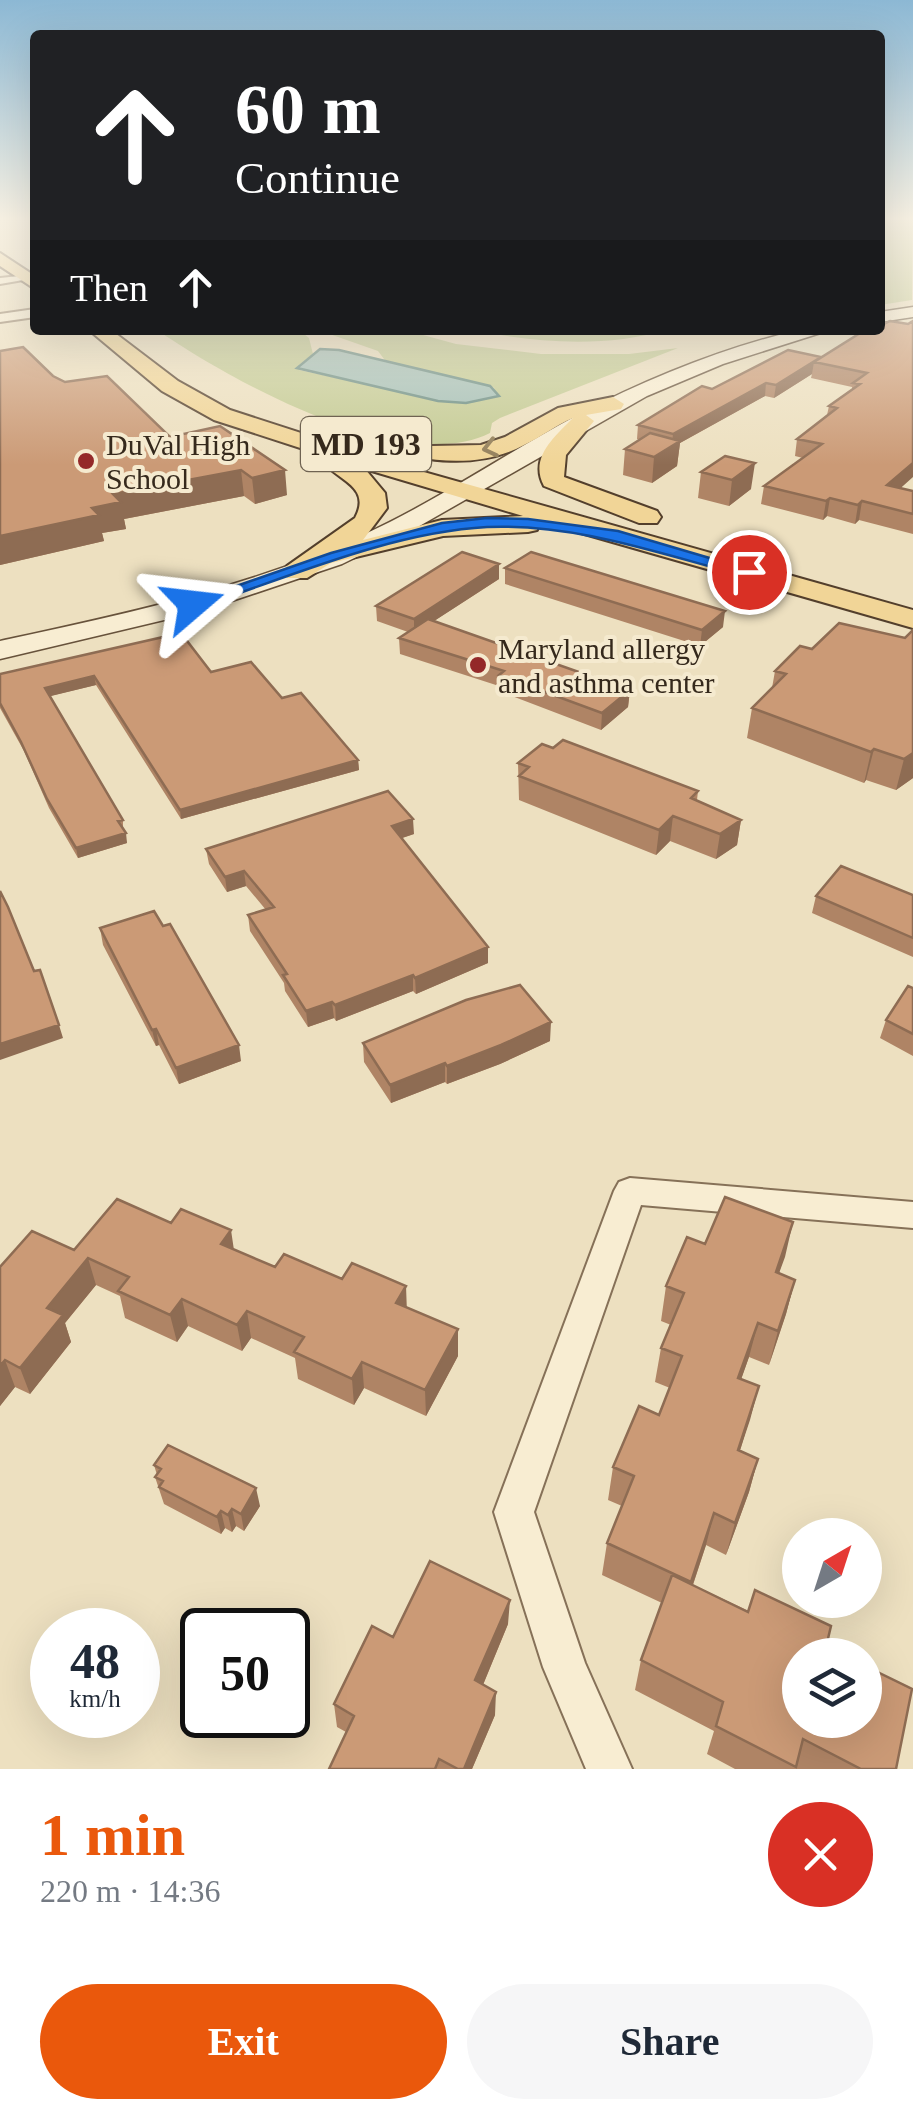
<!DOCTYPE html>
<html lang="en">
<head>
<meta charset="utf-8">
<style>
	:root { --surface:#fff; --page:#f6f6f7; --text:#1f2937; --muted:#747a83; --accent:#ea580c }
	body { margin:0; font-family:"Times New Roman",serif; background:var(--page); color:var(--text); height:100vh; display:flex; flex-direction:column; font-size:38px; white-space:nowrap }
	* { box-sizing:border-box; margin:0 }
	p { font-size:32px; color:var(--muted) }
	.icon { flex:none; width:55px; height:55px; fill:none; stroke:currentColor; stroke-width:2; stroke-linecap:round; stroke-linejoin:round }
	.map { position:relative; height:1769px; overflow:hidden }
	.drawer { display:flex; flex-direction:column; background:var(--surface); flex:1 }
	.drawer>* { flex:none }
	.top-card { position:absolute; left:30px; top:30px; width:855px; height:305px; border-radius:10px; box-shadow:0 10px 40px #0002; background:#202124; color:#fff; overflow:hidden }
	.needle { width:65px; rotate:39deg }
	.fabs { position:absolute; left:782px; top:1518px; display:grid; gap:20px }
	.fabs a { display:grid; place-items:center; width:100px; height:100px; border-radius:50%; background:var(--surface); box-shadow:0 10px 40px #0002; font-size:50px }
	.speed { position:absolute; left:30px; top:1608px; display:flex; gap:20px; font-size:50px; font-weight:700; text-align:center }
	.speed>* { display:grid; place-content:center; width:130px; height:130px; border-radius:50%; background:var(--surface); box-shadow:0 10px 40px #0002; line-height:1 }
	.speed small { font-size:25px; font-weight:400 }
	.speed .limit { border:5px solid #111; border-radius:15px; background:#fff; color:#111 }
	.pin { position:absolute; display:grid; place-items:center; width:85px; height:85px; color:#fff; margin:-42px; border:5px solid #fff; border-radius:50%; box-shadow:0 2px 10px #0007 }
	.me { position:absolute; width:110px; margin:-55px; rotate:73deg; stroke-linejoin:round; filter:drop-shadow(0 0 8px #0008) }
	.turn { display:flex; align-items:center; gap:35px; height:210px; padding:0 40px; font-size:45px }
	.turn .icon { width:130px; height:130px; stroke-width:2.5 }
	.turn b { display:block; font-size:70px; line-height:85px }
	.then { display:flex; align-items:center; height:95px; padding:0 40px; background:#0003; gap:20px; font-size:38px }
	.round { display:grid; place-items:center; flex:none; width:105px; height:105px; border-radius:52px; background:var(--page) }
	.overview { display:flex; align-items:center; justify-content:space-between; height:170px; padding:0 40px }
	h1 { font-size:60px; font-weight:700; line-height:75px; color:var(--accent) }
	.button { display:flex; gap:20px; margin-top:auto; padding:20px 40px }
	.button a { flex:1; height:115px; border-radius:60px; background:var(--accent); color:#fff; font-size:40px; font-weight:700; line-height:115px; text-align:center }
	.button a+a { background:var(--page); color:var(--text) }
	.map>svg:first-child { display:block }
</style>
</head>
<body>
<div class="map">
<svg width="913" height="1769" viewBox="0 0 913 1769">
	<rect width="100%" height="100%" fill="#ede0c0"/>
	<path fill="#c4cb94" d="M880,218H913L912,300L880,305Z
		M157,330H299L309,338L313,354L299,365V370L454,403L495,388L387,363L378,351L318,330H405L456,344L541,354H629L678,348L500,418L492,423L490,433C403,477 230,380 157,330Z
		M475,330H665C609,348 532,343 475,330Z"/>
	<path fill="#a3bfb7" stroke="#6a8d84" stroke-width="2.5" d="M320,349L339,350L490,386L499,396L466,403L438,401L297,368Z"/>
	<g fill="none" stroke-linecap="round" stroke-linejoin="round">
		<defs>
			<path id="street" d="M29,275V279L0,284V278Z
				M35,309V317L0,322V314Z
				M630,1178L913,1202V1228L641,1205L534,1512L585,1663L632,1769H586L543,1667L494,1512L614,1191L619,1182Z"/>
			<path id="secondary" d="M913,307V317L880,322V312Z
				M798,330H830L723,364L647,396L416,528L342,564L202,611L0,659V641C124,614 249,588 365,534C439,500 506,453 578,415C648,378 721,349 798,330Z"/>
			<path id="primary" d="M0,253L35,276V289L0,266Z
				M89,330H111L178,381L230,410L406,467L913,610V628L539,521L537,530L528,532L443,536L331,563L307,578H287L283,572L287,566L355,518C372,486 338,481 322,461L325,456L214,420L162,391ZM365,469L523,516L442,520L363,540L387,508L385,493Z
				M613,397L624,404L621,409L586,415L594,421L566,455L564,477L657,511L661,517L657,523H639L544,486C529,458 554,437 573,418C556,425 541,437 524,445C477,470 425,461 376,448L372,443L384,436L432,446L481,445L505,437L558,408Z"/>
		</defs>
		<use href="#street" stroke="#867158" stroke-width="4"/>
		<use href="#secondary" stroke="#67523b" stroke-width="3"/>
		<use href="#primary" stroke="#533f2c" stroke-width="4"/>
		<use href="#street" fill="#f8edd2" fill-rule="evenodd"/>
		<use href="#secondary" fill="#f8edd2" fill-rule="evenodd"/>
		<use href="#primary" fill="#f1d597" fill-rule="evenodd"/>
	</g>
	<path fill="#af8465" d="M865,330L901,488L913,491V534L859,520L855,524L827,516L823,520L761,504L764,486L803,458L795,456L797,439L827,415L829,406L852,390V387L811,378L812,374L774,398L765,396L680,443L677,466L652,483L623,475L625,449L640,440L637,439L638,425L712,389L821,357Z
		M0,351L170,437L220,426L287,495L255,504L244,496L124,519L126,529L102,533L104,541L0,565Z
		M725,456L751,489L729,506L698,498L701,472Z
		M499,564V579L434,621L630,690L628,707L601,730L499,691V686L400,654L399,638L408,632L377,621L376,606Z
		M505,568L723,627L700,646L505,584Z
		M913,630V778L896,790L866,780L864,783L747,738L752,708L772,688L775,671L812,649L905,638Z
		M211,672L358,760L359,770L181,819L96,685L50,696L123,820V830L127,843L78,858L49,808L24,751L0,708V674Z
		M553,748L698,791L697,800L741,820L737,845L716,859L670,841L656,855L519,800L518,763Z
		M414,834L402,838L488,963L416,994L413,991L336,1021L334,1018L308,1027L285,991L284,983L250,931L248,915L266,910L246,886L227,892L209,864L206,849Z
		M913,895V957L812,913L816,896Z
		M100,928L241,1061L179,1084L159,1045L156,1046L103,945Z
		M913,988V1056L880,1038L886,1020Z
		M550,1041L500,1064L447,1084L445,1082L391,1103L364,1062L363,1043Z
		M793,1222L779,1273L795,1280L786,1314L769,1365L749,1357L741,1379L759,1386L740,1451L758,1459L749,1492L726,1555L706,1545L693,1585L826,1647L896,1769H735L707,1754L714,1731L635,1690L641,1660L662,1603L602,1575L607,1543L622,1506L608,1500L613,1467L659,1415L670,1388L655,1382L661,1348L671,1325L661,1321L666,1286L705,1244Z
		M74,1250H234L275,1267L407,1307L458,1356L426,1416L364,1388L354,1405L298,1379L295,1358L251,1338L242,1351L188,1326L177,1342L125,1318L120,1296L96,1285L65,1323L71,1342L30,1394L15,1387L0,1406V1267Z
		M154,1465L260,1506L244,1531L236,1526L232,1532L225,1528L221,1534L164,1504L155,1477L157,1475Z
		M508,1624L483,1685L495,1715L472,1769H329L346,1732L337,1727L334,1704L393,1637Z"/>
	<path fill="#8e6c53" d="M814,362L812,374L774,398L776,385Z
		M766,383L765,396L680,443L677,466L652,483L654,457L672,446L673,434Z
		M755,463L751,489L729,506L732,480Z
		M913,463V477L884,503L887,485Z
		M241,470L244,496L124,519L126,529L102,533L104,541L0,565V536L92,508L113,494Z
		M285,470L287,495L255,504L252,478Z
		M830,498L827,516L823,520L826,501Z
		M862,501L859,520L855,524L858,505Z
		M499,564V579L414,634V619Z
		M725,611L723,627L700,646L702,630Z
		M94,676L96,685L47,697L45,688Z
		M630,690L628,707L601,730L602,713Z
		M874,749L866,780L864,783L871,752Z
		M913,753V778L896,790L904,759Z
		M358,760L359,770L181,819L180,810Z
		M673,816L670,841L656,855L659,830Z
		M413,819L414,834L393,841L392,826Z
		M741,820L737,845L716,859L720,834Z
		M126,833L127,843L78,858L76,848Z
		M244,871L246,886L227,892L225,877Z
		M488,947V963L416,994L415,978Z
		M413,975V991L336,1021L335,1005Z
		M332,1002L334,1018L308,1027L306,1011Z
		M551,1022L550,1041L500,1064L447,1084V1066Z
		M59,1025L63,1038L0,1060V1044Z
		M156,1029L159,1045L156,1046L152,1030Z
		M239,1045L241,1061L179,1084L176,1068Z
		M445,1063V1082L391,1103L390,1085Z
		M793,1222L785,1257L767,1306L776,1272Z
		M231,1230L235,1257L221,1244Z
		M88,1258L96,1285L65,1323L71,1342L30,1394L20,1368L47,1308Z
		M795,1280L786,1314L769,1365L778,1331Z
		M406,1286L407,1313L396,1303Z
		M182,1299L188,1326L177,1342L170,1315Z
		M247,1311L251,1338L242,1351L237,1325Z
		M758,1323L749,1357L730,1411L738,1378Z
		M458,1329V1356L426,1416L425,1390Z
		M5,1360L15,1387L0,1406V1366Z
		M362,1362L364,1388L354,1405L352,1379Z
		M759,1386L750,1420L729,1483L738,1450Z
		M758,1459L749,1492L726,1555L735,1523Z
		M256,1488L260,1506L244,1531L241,1514Z
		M232,1509L236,1526L232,1532L228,1515Z
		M221,1511L225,1528L221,1534L217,1517Z
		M714,1513L706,1545L683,1614L691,1582Z
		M510,1600L508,1624L475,1704V1680Z
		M496,1692L495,1715L472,1769H464Z"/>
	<path fill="#cb9a76" stroke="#8e6c53" stroke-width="2.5" d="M890,321L908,324L913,321V463L887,485L913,491V514L862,501L858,505L830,498L826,501L764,486L822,444L797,439L837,408L829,406L860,384L853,383L867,373L814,362L865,330H880V326Z
		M23,347L53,376L65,382L107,376L170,437L220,426L285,470L252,478L241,470L113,494L121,502L92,508L99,515L0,536V351Z
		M788,350L821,357L776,385L766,383L673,434L638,425L702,386L712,389Z
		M650,433L680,441L654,457L625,449Z
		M725,456L755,463L732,480L701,472Z
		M462,552L499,564L414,619L376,606Z
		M531,552L725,611L702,630L505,568Z
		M428,619L630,690L602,713L499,675L504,671L399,638Z
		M839,623L905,638L913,630V753L904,759L874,749L871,752L752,708L786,674L775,671L800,646L812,649Z
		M181,633L211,672L251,662L282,698L301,693L358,760L180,810L94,676L45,688L123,820L118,821L126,833L76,848L47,799L21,742L0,703V674Z
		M563,740L698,791L691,798L741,820L720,834L673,816L659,830L519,776L529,767L518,763L542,744L553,748Z
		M388,791L413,819L392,826L488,947L415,978L413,975L335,1005L332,1002L306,1011L283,975L287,974L248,915L274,907L244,871L225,877L206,849Z
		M841,866L913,895V938L816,896Z
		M0,891L8,907L34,971L40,970L59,1025L0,1044Z
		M154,911L163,926L170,924L239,1045L176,1068L156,1029L152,1030L100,928Z
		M520,985L551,1022L501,1045L447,1066L445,1063L390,1085L363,1043L466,1000Z
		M908,986L913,988V1034L886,1020Z
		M725,1197L793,1222L776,1272L795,1280L778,1331L758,1323L738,1378L759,1386L738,1450L758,1459L735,1523L714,1513L691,1582L607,1543L634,1476L613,1467L639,1406L659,1415L682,1356L661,1348L684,1293L666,1286L687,1237L705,1244Z
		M117,1199L171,1223L181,1209L231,1230L221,1244L275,1267L284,1254L342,1279L352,1263L406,1286L396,1303L458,1329L425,1390L362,1362L352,1379L294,1352L304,1337L247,1311L237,1325L182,1299L170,1315L118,1291L129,1277L88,1258L47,1308L63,1315L20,1368L5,1360L0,1366V1267L32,1231L74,1250Z
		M168,1445L256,1488L241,1514L232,1509L228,1515L221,1511L217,1517L159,1487L163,1481L155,1477L161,1469L154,1465Z
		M430,1561L510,1600L475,1680L496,1692L464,1769H458L439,1759L435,1769H329L354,1716L334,1704L372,1626L393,1637Z
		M672,1575L748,1612L755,1590L831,1626L826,1647L843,1655H800V1720H865V1666L912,1689L896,1769H861L803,1739L796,1767L716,1726L723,1702L641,1660Z"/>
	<defs><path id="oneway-chevron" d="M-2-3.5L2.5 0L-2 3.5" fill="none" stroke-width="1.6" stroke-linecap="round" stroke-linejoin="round" transform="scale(2.5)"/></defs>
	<use stroke="#937f5a" href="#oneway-chevron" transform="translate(490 448) rotate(167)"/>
	<linearGradient id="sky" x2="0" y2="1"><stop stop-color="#8cb8d4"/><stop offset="0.47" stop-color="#f7f1e3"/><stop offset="1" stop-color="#f7f1e3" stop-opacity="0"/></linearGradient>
	<rect width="913" height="465" fill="url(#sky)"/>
	<path fill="#1a73e8" stroke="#114b97" stroke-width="2.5" d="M487,518L528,519L618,531L757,572L749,577C663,555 577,523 487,527C392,532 289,577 199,607L185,604L331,553L442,523Z"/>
	<g fill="#942929" stroke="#f5eacf" stroke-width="4">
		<circle cx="86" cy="461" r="10"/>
		<circle cx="478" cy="665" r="10"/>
	</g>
	<g text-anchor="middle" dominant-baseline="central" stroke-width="8" stroke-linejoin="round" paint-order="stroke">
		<g font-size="30" fill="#35291c" stroke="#f5eacf" text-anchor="start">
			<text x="106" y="444">DuVal High<tspan x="106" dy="34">School</tspan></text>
			<text x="498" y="648">Maryland allergy<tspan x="498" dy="34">and asthma center</tspan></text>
		</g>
		<rect fill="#f5eacf" stroke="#6f6352" stroke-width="2.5" x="301" y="417" width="130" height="54" rx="8"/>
		<g font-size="32" font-weight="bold" fill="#35291c">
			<text x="366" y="444">MD 193</text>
		</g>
	</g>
</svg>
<div class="fabs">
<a><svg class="needle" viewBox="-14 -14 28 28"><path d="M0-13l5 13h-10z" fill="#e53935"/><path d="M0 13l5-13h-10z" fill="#747a83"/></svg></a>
<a><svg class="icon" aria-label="layers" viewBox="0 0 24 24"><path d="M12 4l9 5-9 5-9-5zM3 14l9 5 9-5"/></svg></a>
</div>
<div class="speed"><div>48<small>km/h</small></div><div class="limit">50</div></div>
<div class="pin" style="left:749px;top:572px;background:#d93025"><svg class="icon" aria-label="arrive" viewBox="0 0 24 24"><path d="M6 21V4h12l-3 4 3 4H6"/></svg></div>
<svg class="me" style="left:193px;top:604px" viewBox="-20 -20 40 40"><path d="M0-17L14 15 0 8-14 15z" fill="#1a73e8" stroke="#fff" stroke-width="4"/></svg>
<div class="top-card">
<div class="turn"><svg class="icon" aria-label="ahead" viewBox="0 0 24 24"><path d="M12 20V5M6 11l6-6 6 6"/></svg><div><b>60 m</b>Continue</div></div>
<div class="then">Then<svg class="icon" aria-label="ahead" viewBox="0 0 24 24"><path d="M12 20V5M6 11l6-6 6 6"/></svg></div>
</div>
</div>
<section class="drawer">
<div class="overview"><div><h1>1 min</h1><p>220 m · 14:36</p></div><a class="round" style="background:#d93025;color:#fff"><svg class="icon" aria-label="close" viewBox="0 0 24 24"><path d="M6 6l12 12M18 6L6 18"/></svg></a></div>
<div class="button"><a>Exit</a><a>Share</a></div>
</section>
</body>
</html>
